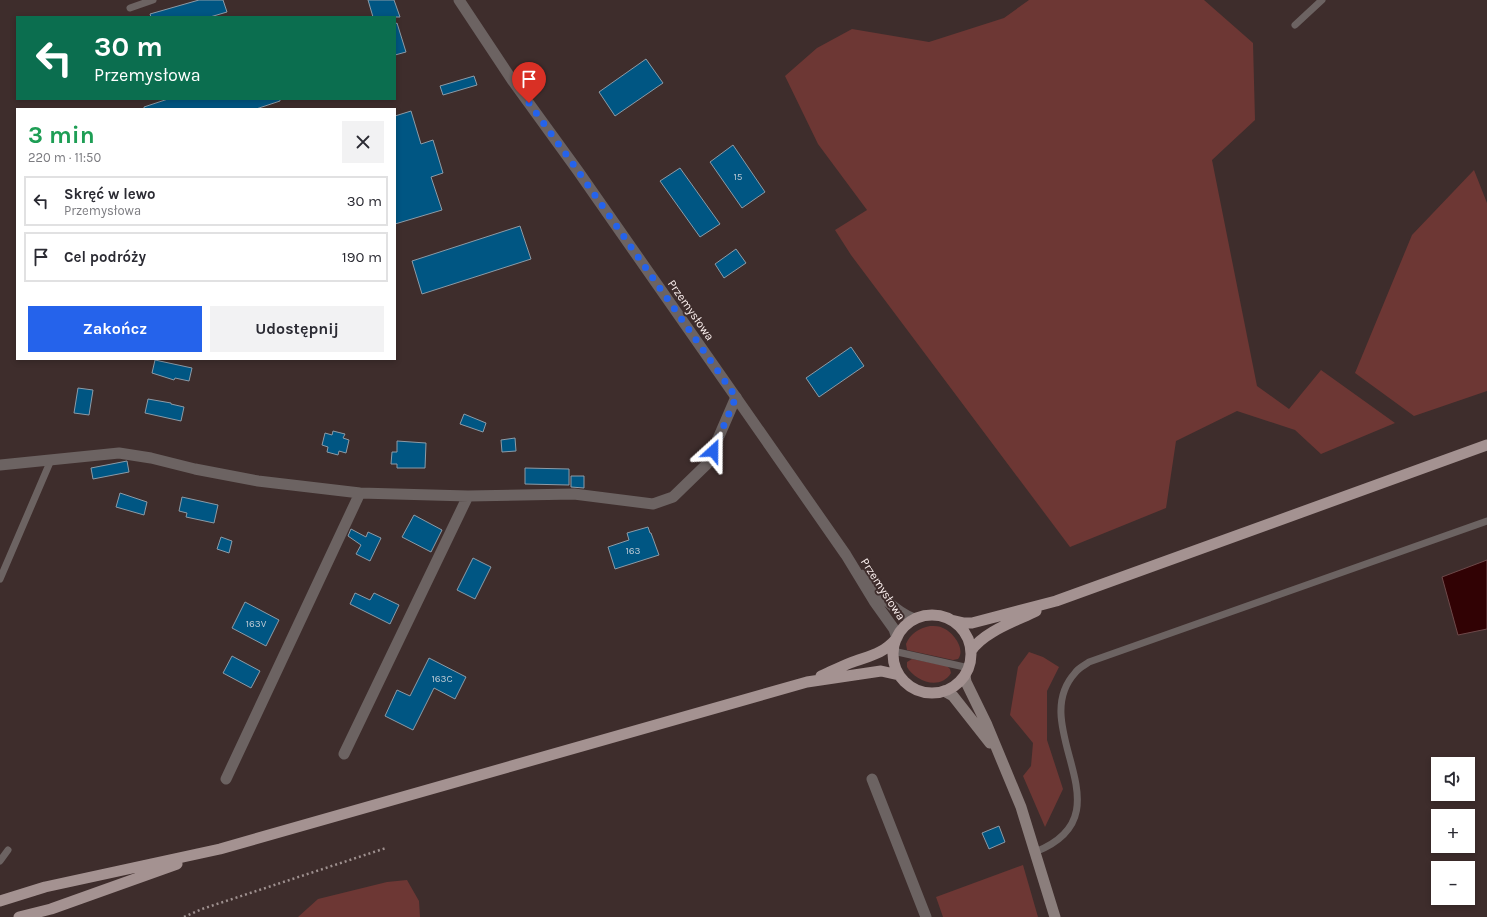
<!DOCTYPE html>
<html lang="pl">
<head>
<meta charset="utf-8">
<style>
	:root { --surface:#fff; --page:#f2f2f3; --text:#2b2b33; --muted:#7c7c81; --line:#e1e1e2; --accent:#2563eb }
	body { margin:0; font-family:Karla,sans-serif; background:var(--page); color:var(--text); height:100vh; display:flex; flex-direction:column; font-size:15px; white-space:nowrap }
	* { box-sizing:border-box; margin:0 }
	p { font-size:13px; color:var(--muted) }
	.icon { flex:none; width:22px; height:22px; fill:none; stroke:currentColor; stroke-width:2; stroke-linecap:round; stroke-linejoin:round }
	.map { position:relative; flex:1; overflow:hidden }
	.sheet { position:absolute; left:16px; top:108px; width:380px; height:252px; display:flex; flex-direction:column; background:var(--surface); border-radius:0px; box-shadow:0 2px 6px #0003 }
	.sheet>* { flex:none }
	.top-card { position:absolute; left:16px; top:16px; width:380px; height:84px; border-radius:0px; box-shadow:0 2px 6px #0003; background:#0b6e4f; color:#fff; overflow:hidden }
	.buttons { position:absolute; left:1431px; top:757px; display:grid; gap:8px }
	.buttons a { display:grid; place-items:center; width:44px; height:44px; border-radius:0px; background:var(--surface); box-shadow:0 2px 6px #0003; font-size:20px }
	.pin { position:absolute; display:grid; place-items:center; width:34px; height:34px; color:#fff; margin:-41px -17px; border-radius:50% 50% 50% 0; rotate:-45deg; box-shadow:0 0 4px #0007 }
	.pin .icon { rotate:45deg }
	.me { position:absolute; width:44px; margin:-22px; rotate:24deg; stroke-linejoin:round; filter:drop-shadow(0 0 3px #0008) }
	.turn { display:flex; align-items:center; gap:14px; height:84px; padding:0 12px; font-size:18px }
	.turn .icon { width:52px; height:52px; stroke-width:2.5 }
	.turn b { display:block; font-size:28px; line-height:34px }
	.round { display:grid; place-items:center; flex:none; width:42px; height:42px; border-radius:0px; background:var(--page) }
	.head { display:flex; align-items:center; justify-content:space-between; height:68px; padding:0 12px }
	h1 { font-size:24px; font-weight:700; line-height:30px; color:#1e9e55 }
	.primary-button { display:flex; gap:8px; margin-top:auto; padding:8px 12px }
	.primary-button a { flex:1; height:46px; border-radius:0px; background:var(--accent); color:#fff; font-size:16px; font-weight:700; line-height:46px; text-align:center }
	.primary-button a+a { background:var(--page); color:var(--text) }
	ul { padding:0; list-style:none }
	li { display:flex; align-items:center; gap:12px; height:50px; margin:0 8px 6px; padding:0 4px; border:2px solid var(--line); border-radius:0px }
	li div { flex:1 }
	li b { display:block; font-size:15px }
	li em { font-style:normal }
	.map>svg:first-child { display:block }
</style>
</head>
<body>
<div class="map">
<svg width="1487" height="917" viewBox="0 0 1487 917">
	<rect width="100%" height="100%" fill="#3e2d2c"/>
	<path fill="#6d3734" d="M1029,0H1204L1253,43L1255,120L1212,160L1257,386L1289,409L1321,370L1395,423L1321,454L1295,430L1237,411L1176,441L1166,508L1070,547L851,255L835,230L867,210L818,144L785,76L817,48L852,29L929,42L1004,18Z
		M1474,170L1487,203V391L1414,416L1355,373L1412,235Z
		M930,626C935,626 939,626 943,628C953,632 966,649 958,659L953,660L907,650L906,644C910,634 919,628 930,626Z
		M1029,652L1043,657L1059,667L1047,691V740L1063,789L1045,827L1023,776L1031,766L1033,743L1010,715L1018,667Z
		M912,659L947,666L950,669L951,673C940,691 915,681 907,667V662Z
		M1023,865L1038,917H943L936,897Z
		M407,880L419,901L420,917H298L318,899L387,882Z"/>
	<path fill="#310204" stroke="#6e494a" d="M1487,560V629L1458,635L1442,577Z"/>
	<path fill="#005683" stroke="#8c9ba7" d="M199,0H223L227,12L210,17H151L150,14Z
		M368,0H394L400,17H373Z
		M397,23L406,52L395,55V24Z
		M646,59L663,83L615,116L599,92Z
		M474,76L477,85L443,95L440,86Z
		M168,99H280V101L256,109H144V107Z
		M411,111L421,144L433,140L443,173L431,177L442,210L395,224V116Z
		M733,145L765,192L742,208L710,162Z
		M680,168L720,224L700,237L660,181Z
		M520,226L531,259L422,294L412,261Z
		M736,249L746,263L724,278L715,264Z
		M851,347L864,366L819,397L806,378Z
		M155,360L192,368L189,381L175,378L174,380L152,373Z
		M78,388L93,390L89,415L74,413Z
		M148,399L171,403V404L184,407L181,421L145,413Z
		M464,414L486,423L483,432L460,424Z
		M333,431L345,434L343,438L349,440L346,453L339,451L338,455L327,452L328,447L322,445L325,433L332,435Z
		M515,438L516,451L502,452L501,440Z
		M397,441L426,443L425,468H397V464H391L392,452H397Z
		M127,461L129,472L93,479L91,468Z
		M525,468L569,469V485L525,484Z
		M571,476H584V488L571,487Z
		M120,493L147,502L144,515L116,507Z
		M182,497L218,505L214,523L186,517L187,513L179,511Z
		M414,515L442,530L431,552L402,537Z
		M648,527L650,533H651L659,555L615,569L608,547L629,540L627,533Z
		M351,529L366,537L368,532L381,538L370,561L356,554L361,545L348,536Z
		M221,537L232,541L229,553L217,549Z
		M473,558L491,567L475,599L457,590Z
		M355,593L370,600L374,593L399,605L390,624L350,604Z
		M245,602L279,620L266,646L232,628Z
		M232,656L260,671L251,688L223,673Z
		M429,658L466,677L455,699L434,688L413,730L385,716L397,690L410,696Z
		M999,826L1005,842L989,849L982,833Z"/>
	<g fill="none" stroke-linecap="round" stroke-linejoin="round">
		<path stroke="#9e908f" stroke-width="2.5" stroke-dasharray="2 3" stroke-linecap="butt" d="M184,917L202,909L386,848"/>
		<path stroke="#6c6362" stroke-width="7" d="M130,8L153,0
			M1295,25L1322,0
			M0,579L51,460
			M893,651L969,668
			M1035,852C1132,814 1025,728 1075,673C1078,668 1085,665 1089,662L1487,521
			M0,861L8,850"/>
		<path stroke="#6c6362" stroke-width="11" d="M0,465L119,453L151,458L195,469L258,481L360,493L468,496L574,494L653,504L673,497L707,464L736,397
			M344,754L468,496
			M226,779L360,493
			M872,779L926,917"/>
		<path stroke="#6c6362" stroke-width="11" d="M459,0L512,80L578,171L846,555L874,601L894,629L897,638
			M864,575C878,592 893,611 914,619"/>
		<path stroke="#8b7e7c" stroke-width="11" d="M965,676L966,682L987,725L1021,807L1055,917
			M944,691L953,696L990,743"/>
		<path stroke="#a49291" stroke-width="11" d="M893 654a39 39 0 1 1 78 0a39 39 0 1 1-78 0Z
			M951,620L964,623H972L1056,601L1487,445
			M971,651C983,632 1016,621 1036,611
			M821,676C830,672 840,667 850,663C868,656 882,655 896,639
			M0,901L45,887L220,849L807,682L881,671L899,675
			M19,917L51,909L177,864"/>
	</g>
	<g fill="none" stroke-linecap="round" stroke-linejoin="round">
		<path stroke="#2563eb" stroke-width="7" stroke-dasharray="0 12.6" d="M529,103L578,171L736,397L713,451"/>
	</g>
	<g text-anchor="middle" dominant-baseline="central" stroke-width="4" stroke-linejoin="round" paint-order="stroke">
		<g font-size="10" fill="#bdcad4">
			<text x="738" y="177">15</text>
			<text x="633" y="551">163</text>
			<text x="256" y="624">163V</text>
			<text x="442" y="679">163C</text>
		</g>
		<g font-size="12" fill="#fcf0ef" stroke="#3e2d2c">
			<text transform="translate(691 310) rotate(55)">Przemysłowa</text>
			<text transform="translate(883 589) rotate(57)">Przemysłowa</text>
		</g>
	</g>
</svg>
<div class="buttons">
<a><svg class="icon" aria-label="sound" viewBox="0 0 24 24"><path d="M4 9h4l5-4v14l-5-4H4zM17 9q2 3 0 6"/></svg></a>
<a>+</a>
<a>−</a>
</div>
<div class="pin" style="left:529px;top:103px;background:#d93025"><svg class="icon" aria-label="arrive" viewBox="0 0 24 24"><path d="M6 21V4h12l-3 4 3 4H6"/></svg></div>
<svg class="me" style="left:713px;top:451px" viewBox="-20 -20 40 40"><path d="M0-17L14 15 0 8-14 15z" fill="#2563eb" stroke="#fff" stroke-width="4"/></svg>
<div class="top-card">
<div class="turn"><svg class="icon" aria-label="left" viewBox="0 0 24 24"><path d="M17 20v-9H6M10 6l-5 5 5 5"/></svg><div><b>30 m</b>Przemysłowa</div></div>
</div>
<section class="sheet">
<div class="head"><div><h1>3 min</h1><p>220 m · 11:50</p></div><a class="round"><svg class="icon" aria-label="close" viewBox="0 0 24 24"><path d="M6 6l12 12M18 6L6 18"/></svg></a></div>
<ul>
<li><svg class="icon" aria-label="left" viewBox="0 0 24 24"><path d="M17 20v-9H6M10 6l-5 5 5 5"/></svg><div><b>Skręć w lewo</b><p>Przemysłowa</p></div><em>30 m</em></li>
<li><svg class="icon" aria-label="arrive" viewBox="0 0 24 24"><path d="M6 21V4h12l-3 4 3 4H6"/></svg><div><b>Cel podróży</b></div><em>190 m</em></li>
</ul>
<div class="primary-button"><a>Zakończ</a><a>Udostępnij</a></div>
</section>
</div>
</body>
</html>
